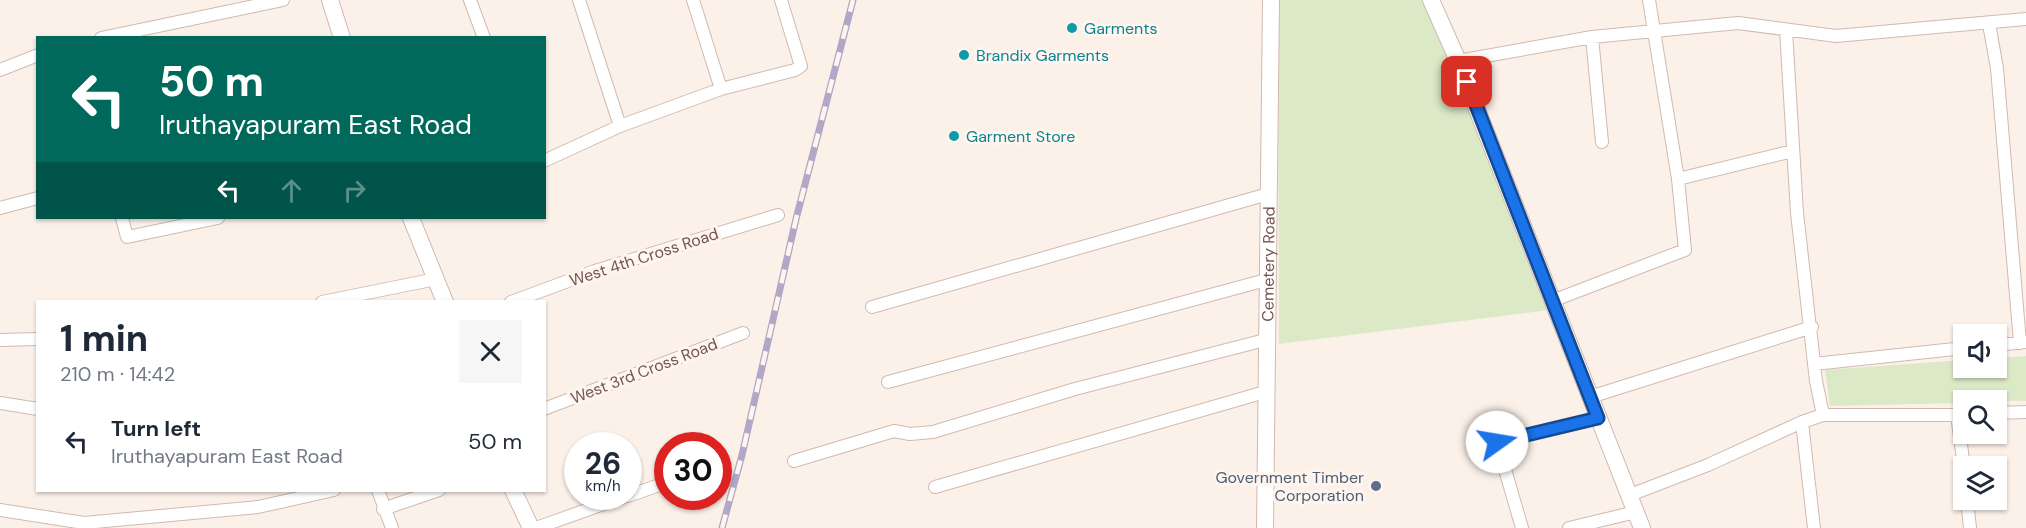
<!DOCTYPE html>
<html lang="en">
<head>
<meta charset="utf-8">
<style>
	:root { --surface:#fff; --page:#f6f6f7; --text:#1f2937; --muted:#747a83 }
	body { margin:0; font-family:"DM Sans",sans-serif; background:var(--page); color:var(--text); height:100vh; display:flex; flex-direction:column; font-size:22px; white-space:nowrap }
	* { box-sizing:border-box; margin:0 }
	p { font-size:20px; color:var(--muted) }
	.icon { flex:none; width:33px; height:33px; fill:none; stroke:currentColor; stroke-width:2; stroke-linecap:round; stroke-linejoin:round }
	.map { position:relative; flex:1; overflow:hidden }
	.details { position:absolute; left:36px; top:300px; width:510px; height:192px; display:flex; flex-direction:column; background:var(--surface); border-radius:0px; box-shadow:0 2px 4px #0004 }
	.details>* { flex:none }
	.hud { position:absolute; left:36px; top:36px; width:510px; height:183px; border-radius:0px; box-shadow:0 2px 4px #0004; background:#00695c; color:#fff; overflow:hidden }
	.buttons { position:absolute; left:1953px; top:324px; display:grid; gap:12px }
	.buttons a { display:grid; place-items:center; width:54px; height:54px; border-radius:0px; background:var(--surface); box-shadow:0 2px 4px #0004; font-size:30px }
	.speed { position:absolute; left:564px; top:432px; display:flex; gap:12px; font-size:30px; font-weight:700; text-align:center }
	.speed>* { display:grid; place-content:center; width:78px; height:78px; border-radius:50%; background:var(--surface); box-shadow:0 2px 4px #0004; line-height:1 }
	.speed small { font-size:15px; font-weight:400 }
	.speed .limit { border:9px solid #d22; background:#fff; color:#111 }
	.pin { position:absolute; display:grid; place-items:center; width:51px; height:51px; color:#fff; margin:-26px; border-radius:12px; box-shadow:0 3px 9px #0006 }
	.me { position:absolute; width:66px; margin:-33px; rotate:77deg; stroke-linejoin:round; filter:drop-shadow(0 0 4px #0008) }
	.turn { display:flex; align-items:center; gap:21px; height:126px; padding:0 24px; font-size:27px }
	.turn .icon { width:78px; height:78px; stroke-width:2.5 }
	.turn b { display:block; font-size:42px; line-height:51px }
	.lanes { display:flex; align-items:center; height:57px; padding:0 24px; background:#0003; justify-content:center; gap:30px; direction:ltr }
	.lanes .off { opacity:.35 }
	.round { display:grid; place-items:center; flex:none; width:63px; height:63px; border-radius:0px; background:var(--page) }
	.overview { display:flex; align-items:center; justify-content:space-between; height:102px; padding:0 24px }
	h1 { font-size:36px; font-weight:800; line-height:45px }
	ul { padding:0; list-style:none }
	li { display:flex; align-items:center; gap:18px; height:78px; padding:0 24px }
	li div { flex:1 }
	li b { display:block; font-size:22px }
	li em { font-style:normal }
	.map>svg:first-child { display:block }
</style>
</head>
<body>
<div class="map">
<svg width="2026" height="528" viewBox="0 0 2026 528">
	<rect width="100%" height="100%" fill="#fcf1e9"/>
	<path fill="#dce9c7" d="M1278,0H1426L1549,310L1279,344Z
		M2026,356V401L1964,400L1963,403L1830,406L1825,370L1963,360L1964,368H1996L1997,358Z"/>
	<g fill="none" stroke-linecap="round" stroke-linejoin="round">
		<defs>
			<path id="street" d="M470,0L484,38
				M579,0L620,126
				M1649,0L1678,179
				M1989,24L1997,68L2020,343
				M1786,30L1797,213L1816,381L1823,415
				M1592,37L1602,142
				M101,38L283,0
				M1458,61L1592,37L1738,23L1836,36L2026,19
				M0,70L38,55
				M721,89L795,70L801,66L781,0
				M544,161L620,126L721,89L693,0
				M0,208L38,198
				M122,218L127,237L218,218
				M1552,301L1685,250L1678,179L1793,151
				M322,302L436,279
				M511,302L595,271L778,215
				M872,307L1268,194
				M0,340L38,339
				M1996,345L2026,342
				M1814,364L1964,348
				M888,382L1266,280
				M1590,397L1812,327
				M0,403L38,409
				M544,409L743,333
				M1996,413L2026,412
				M1957,415L1964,467
				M1802,422L1814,528
				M794,461L894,431L910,434L933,432L1075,389L1265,340
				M935,487L1265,392
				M378,490L392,528
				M1630,495L1708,465L1802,422L1823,415H1964
				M628,496L668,482
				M1967,500L1970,528
				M383,509L439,490
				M0,510L84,523L258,507L334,490
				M536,528L626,496
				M1522,528L1497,442L1598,418
				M1569,528L1636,512"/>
			<g id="secondary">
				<path d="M330,0L342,38"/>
				<path d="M1431,0L1458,61L1642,528"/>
				<path d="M411,218L445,302"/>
				<path d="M513,490L531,528"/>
				<path id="s1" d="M1265,528L1271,0"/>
			</g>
		</defs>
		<use href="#street" stroke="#d0b9b1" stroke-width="14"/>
		<use href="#secondary" stroke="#d2b8af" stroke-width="18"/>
		<use href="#street" stroke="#fff" stroke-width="12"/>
		<use href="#secondary" stroke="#fff" stroke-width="16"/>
		<defs>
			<path id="rail" d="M722,528L742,455L796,219L853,0"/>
		</defs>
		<use href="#rail" stroke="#b1a7c6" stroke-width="7"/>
		<use href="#rail" stroke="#fef5ef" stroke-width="4.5" stroke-dasharray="14" stroke-linecap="butt"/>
	</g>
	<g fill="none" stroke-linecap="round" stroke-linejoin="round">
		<defs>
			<path id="route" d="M1467,82L1598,418L1497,442"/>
		</defs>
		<use href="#route" stroke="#114b97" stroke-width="15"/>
		<use href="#route" stroke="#1a73e8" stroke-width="10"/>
	</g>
	<g fill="#0f9aa8" stroke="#fef5ef" stroke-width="2">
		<circle cx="1072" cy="28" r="6"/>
		<circle cx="964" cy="55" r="6"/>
		<circle cx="954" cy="136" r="6"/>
	</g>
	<circle fill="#5c6f8a" stroke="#fef5ef" stroke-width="2" cx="1376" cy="486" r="6"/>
	<g text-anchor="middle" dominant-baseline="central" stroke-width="6" stroke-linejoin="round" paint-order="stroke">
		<g font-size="16" fill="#0d838f" stroke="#fef5ef" text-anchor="start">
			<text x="1084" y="28">Garments</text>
			<text x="976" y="55">Brandix Garments</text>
			<text x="966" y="136">Garment Store</text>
		</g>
		<g font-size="16" fill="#75544d" stroke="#fef5ef">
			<text transform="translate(644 257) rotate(-18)">West 4th Cross Road</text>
			<text stroke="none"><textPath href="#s1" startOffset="264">Cemetery Road</textPath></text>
			<text transform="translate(644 371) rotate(-21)">West 3rd Cross Road</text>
		</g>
		<g font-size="16" fill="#4e5e75" stroke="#fef5ef" text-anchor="end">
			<text x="1364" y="477">Government Timber<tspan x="1364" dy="18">Corporation</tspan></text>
		</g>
	</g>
</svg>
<div class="buttons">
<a><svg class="icon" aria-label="sound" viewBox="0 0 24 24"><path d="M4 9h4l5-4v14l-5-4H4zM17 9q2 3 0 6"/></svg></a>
<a><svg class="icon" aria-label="search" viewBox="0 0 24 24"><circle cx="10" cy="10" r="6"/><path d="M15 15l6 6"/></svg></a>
<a><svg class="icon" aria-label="layers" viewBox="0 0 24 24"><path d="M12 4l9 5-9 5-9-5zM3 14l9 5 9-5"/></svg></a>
</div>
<div class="speed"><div>26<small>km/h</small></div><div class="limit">30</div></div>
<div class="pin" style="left:1467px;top:82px;background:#d93025"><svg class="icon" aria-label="arrive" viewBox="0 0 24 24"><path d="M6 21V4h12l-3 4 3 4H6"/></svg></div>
<svg class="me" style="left:1497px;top:442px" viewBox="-20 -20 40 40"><circle r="19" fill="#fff"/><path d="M0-13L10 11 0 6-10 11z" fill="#1a73e8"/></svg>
<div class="hud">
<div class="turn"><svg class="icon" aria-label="left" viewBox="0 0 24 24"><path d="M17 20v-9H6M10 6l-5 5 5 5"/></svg><div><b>50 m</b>Iruthayapuram East Road</div></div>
<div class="lanes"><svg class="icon" aria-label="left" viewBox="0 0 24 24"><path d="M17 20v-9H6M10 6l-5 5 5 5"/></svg><svg class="icon off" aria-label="ahead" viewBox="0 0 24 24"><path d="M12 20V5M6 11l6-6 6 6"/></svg><svg class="icon off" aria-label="right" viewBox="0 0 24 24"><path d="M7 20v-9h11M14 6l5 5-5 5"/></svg></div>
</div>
<section class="details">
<div class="overview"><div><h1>1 min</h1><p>210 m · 14:42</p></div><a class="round"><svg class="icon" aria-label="close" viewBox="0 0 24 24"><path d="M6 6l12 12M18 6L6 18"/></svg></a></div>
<ul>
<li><svg class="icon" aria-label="left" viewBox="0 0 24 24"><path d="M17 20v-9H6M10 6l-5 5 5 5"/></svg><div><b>Turn left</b><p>Iruthayapuram East Road</p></div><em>50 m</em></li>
</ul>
</section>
</div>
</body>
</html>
